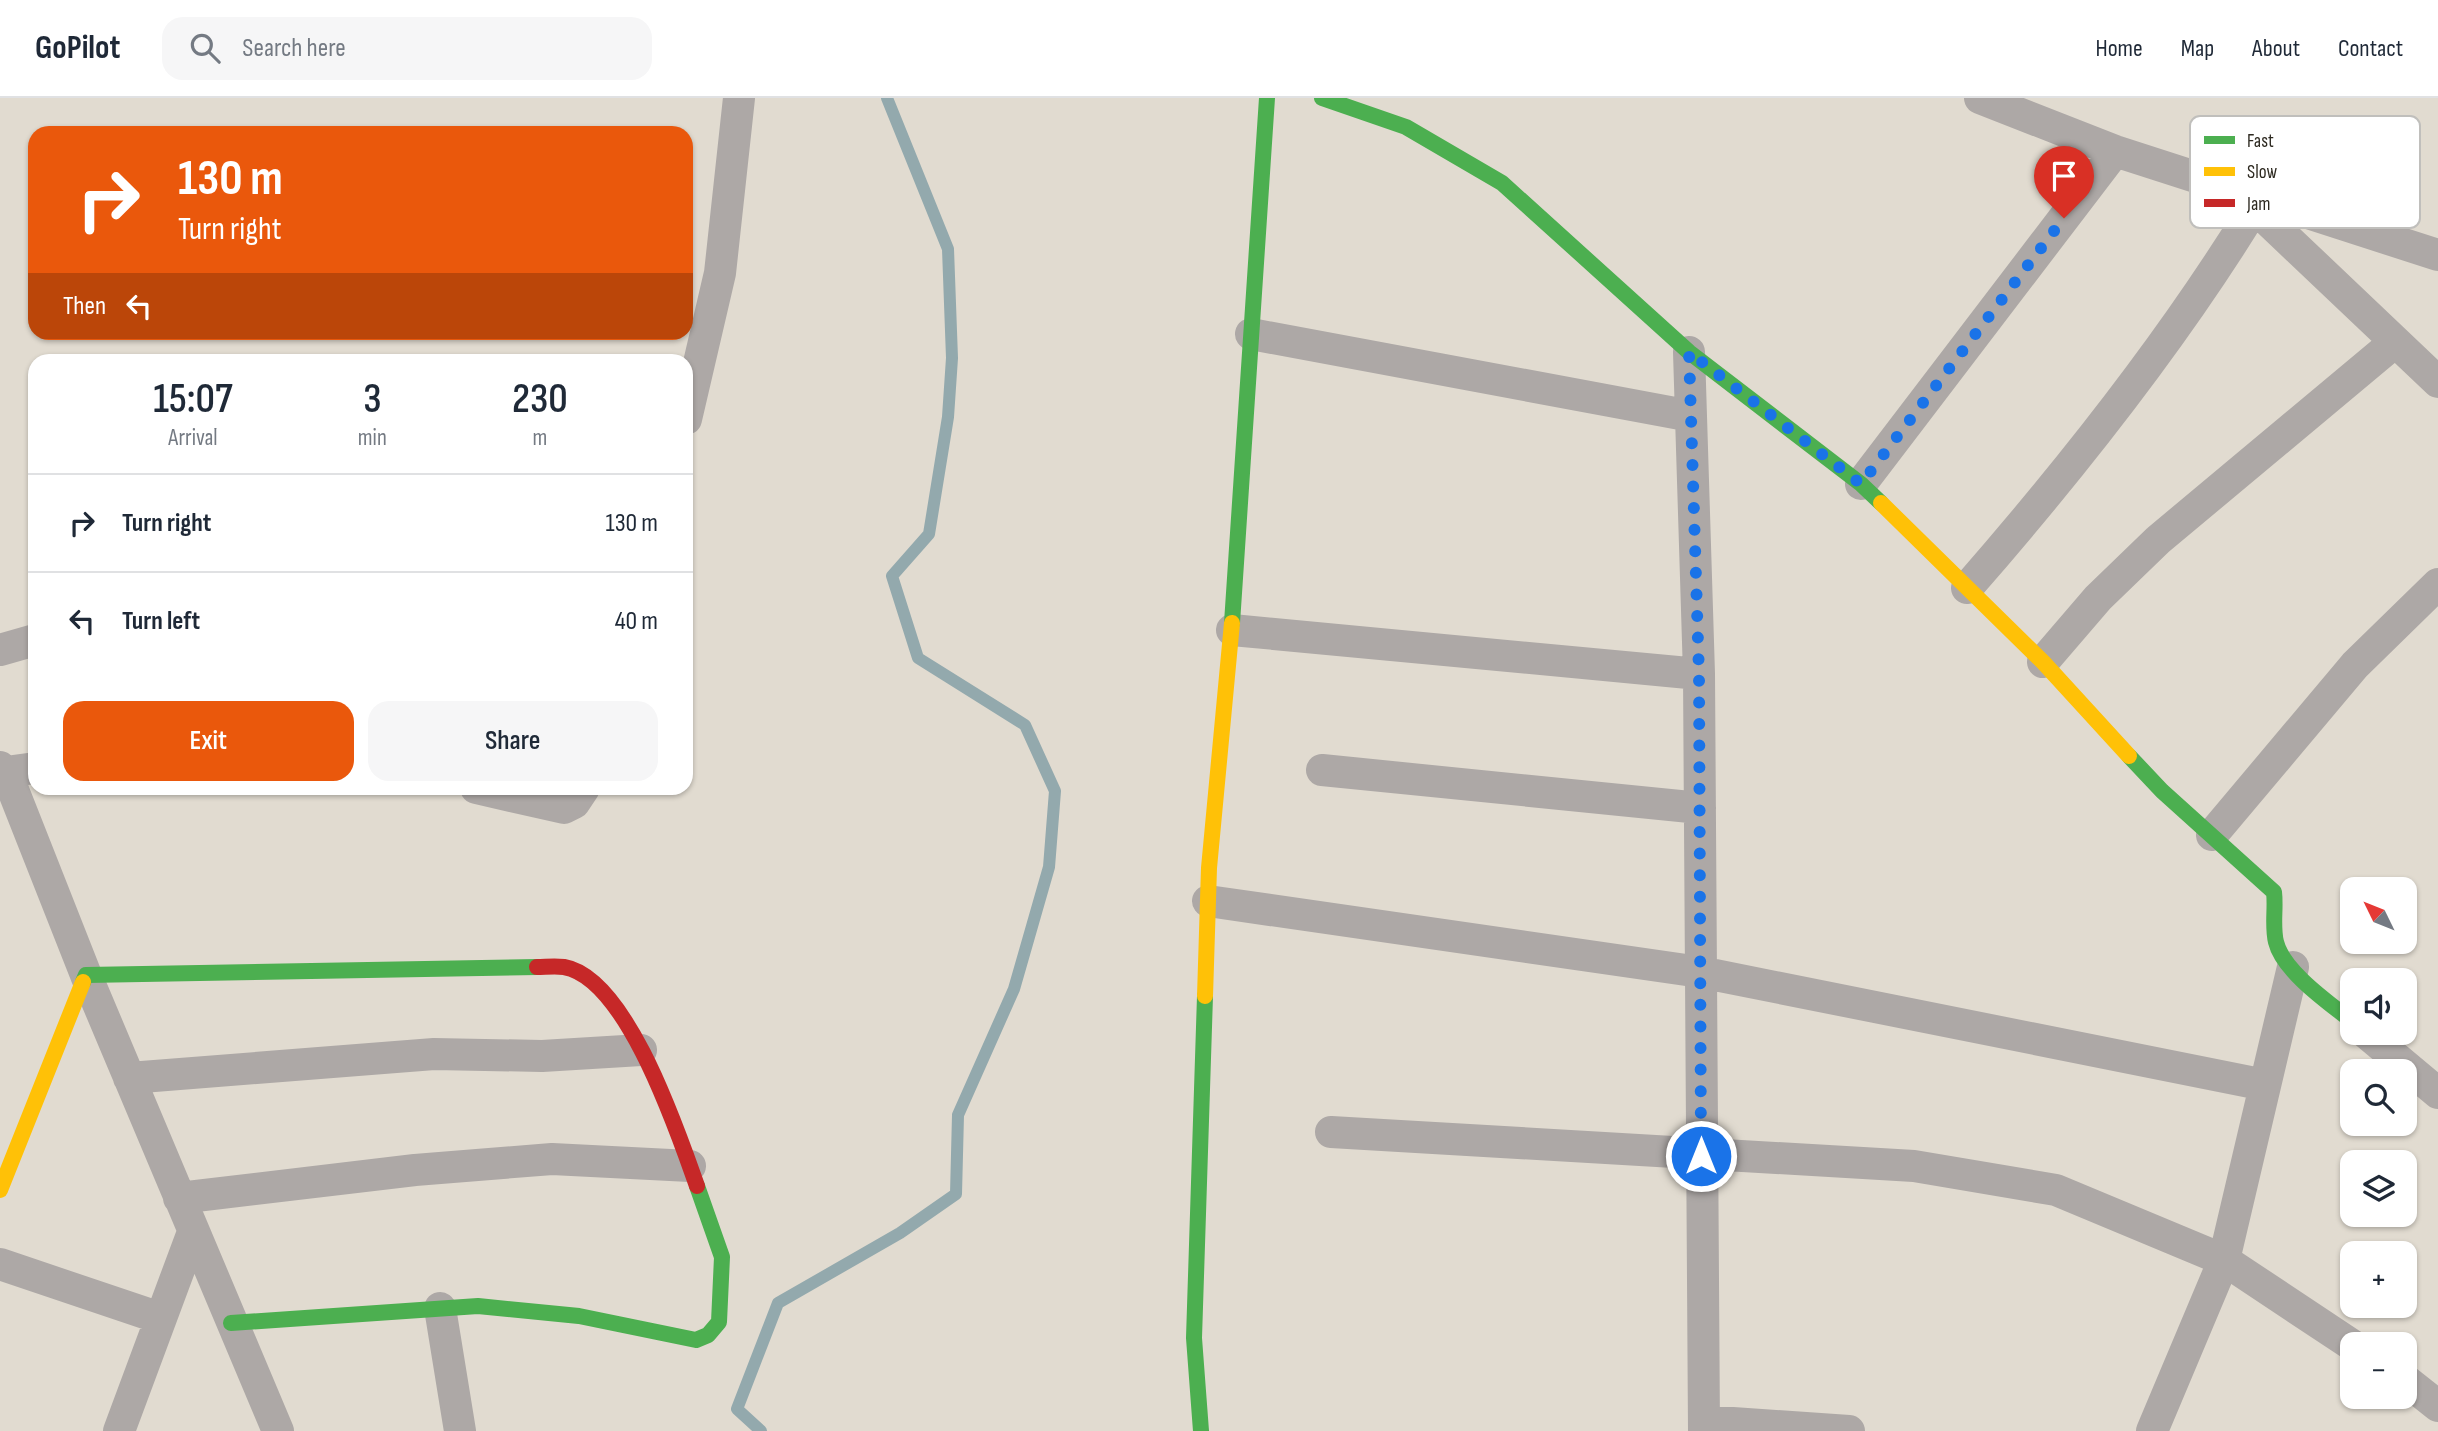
<!DOCTYPE html>
<html lang="en">
<head>
<meta charset="utf-8">
<style>
	:root { --surface:#fff; --page:#f6f6f7; --text:#1f2937; --muted:#747a83; --line:#e0e1e3; --accent:#ea580c }
	body { margin:0; font-family:"Sofia Sans Condensed",sans-serif; background:var(--page); color:var(--text); height:100vh; display:flex; flex-direction:column; font-size:26px; white-space:nowrap }
	* { box-sizing:border-box; margin:0 }
	p { font-size:23px; color:var(--muted) }
	.icon { flex:none; width:38px; height:38px; fill:none; stroke:currentColor; stroke-width:2; stroke-linecap:round; stroke-linejoin:round }
	.map { position:relative; flex:1; overflow:hidden }
	.panel { position:absolute; left:28px; top:256px; width:665px; height:441px; display:flex; flex-direction:column; background:var(--surface); border-radius:21px; box-shadow:0 2px 5px #0004 }
	.panel>* { flex:none }
	.banner { position:absolute; left:28px; top:28px; width:665px; height:214px; border-radius:21px; box-shadow:0 2px 5px #0004; background:#ea580c; color:#fff; overflow:hidden }
	.needle { width:46px; rotate:313deg }
	.controls { position:absolute; left:2340px; top:779px; display:grid; gap:14px }
	.controls a { display:grid; place-items:center; width:77px; height:77px; border-radius:14px; background:var(--surface); box-shadow:0 2px 5px #0004; font-size:35px }
	.pin { position:absolute; display:grid; place-items:center; width:60px; height:60px; color:#fff; margin:-72px -30px; border-radius:50% 50% 50% 0; rotate:-45deg; box-shadow:0 0 7px #0007 }
	.pin .icon { rotate:45deg }
	.me { position:absolute; width:77px; margin:-38px; rotate:0deg; stroke-linejoin:round; filter:drop-shadow(0 0 5px #0008) }
	.turn { display:flex; align-items:center; gap:24px; height:147px; padding:0 35px; font-size:32px }
	.turn .icon { width:91px; height:91px; stroke-width:2.5 }
	.turn b { display:block; font-size:49px; line-height:60px }
	.then { display:flex; align-items:center; height:66px; padding:0 35px; background:#0003; gap:14px; font-size:26px }
	.eta { display:flex; justify-content:space-evenly; align-items:center; height:119px; text-align:center }
	.eta b { font-size:42px; font-weight:600; line-height:49px }
	.action { display:flex; gap:14px; margin-top:auto; padding:14px 35px }
	.action a { flex:1; height:80px; border-radius:21px; background:var(--accent); color:#fff; font-size:28px; font-weight:600; line-height:80px; text-align:center }
	.action a+a { background:var(--page); color:var(--text) }
	ul { padding:0; list-style:none }
	li { display:flex; align-items:center; gap:21px; height:98px; padding:0 35px; border-top:2px solid var(--line) }
	li div { flex:1 }
	li b { display:block; font-size:26px }
	li em { font-style:normal }
	header { display:flex; align-items:center; gap:42px; box-sizing:border-box; height:98px; padding:0 35px; background:var(--surface); border-bottom:2px solid var(--line) }
	header strong { font-size:33px }
	nav { display:flex; gap:38px; margin-inline-start:auto; font-size:24px }
	.search { width:490px; height:63px; background:var(--page); display:flex; align-items:center; gap:18px; box-sizing:border-box; padding:0 24px; border-radius:21px; color:var(--muted); font-size:26px }
	.map>svg:first-child { display:block }
</style>
</head>
<body>
<header>
<strong>GoPilot</strong>
<div class="search"><svg class="icon" aria-label="search" viewBox="0 0 24 24"><circle cx="10" cy="10" r="6"/><path d="M15 15l6 6"/></svg>Search here</div>
<nav><a>Home</a><a>Map</a><a>About</a><a>Contact</a></nav>
</header>
<div class="map">
<svg width="2438" height="1333" viewBox="0 0 2438 1333">
	<rect width="100%" height="100%" fill="#e1dbd0"/>
	<g fill="none" stroke-linecap="round" stroke-linejoin="round">
		<path stroke="#93a9ad" stroke-width="12" d="M761,1333L737,1311L778,1205L900,1135L956,1096L958,1017L1014,891L1049,769L1055,693L1025,627L918,560L892,478L929,436L948,319L952,260L948,151L887,0"/>
		<path stroke="#ada8a6" stroke-width="32" d="M1980,0L2115,53L2438,157
			M2241,97L2438,284
			M1251,236L1691,318
			M1689,254L1699,576L1704,1333
			M686,321L720,175L739,0
			M1861,386L2115,53
			M1967,490C2071,371 2172,244 2254,110
			M1232,532L1699,576
			M0,552L35,542
			M2043,564L2098,500L2158,442L2395,244
			M0,669L6,674L86,877L278,1333
			M1322,672L1700,710
			M6,674L35,670
			M476,690L564,710L574,705L584,690
			M2212,737L2355,567L2438,486
			M1208,803L1700,874L2265,987
			M2365,934L2438,995
			M129,980L434,956L542,958L641,952
			M1331,1034L1914,1068L2056,1092L2224,1162L2352,1247
			M179,1100L415,1072L552,1061L690,1068
			M0,1166L160,1220
			M440,1210L460,1333
			M2404,1281L2438,1308
			M1704,1323L1849,1333
			M119,1333L193,1134
			M2152,1333L2224,1162L2293,869"/>
		<path stroke="#4caf50" stroke-width="16" d="M1322,0L1406,29L1502,85L1689,254L1861,386L1881,405
			M1232,525L1267,0
			M2129,658L2162,693L2274,794C2276,810 2272,828 2276,844C2283,873 2329,905 2352,923
			M83,884L86,877L537,869
			M231,1225L478,1208L579,1218L696,1242L708,1237L719,1224L722,1159L697,1088
			M1201,1333L1194,1240L1205,898"/>
		<path stroke="#ffc107" stroke-width="16" d="M1881,405L2043,564L2129,658
			M1205,898L1209,770L1232,525
			M0,1092L83,884"/>
		<path stroke="#c62828" stroke-width="16" d="M537,869C545,869 555,868 564,869C627,880 678,1035 697,1088"/>
	</g>
	<g fill="none" stroke-linecap="round" stroke-linejoin="round">
		<path stroke="#1a73e8" stroke-width="12" stroke-dasharray="0 21.6" d="M1701,1058L1699,576L1689,254L1861,386L2064,120"/>
	</g>
	<rect x="2190" y="18" width="230" height="112" rx="10" fill="#fff" stroke="#c0bfbc" stroke-width="2"/>
	<rect x="2204" y="38" width="31" height="8" fill="#4caf50"/>
	<rect x="2204" y="69" width="31" height="9" fill="#ffc107"/>
	<rect x="2204" y="101" width="31" height="8" fill="#c62828"/>
	<g font-size="19" fill="#2d2920">
		<text x="2247" y="49">Fast</text>
		<text x="2247" y="80">Slow</text>
		<text x="2247" y="112">Jam</text>
	</g>
</svg>
<div class="controls">
<a><svg class="needle" viewBox="-14 -14 28 28"><path d="M0-13l5 13h-10z" fill="#e53935"/><path d="M0 13l5-13h-10z" fill="#747a83"/></svg></a>
<a><svg class="icon" aria-label="sound" viewBox="0 0 24 24"><path d="M4 9h4l5-4v14l-5-4H4zM17 9q2 3 0 6"/></svg></a>
<a><svg class="icon" aria-label="search" viewBox="0 0 24 24"><circle cx="10" cy="10" r="6"/><path d="M15 15l6 6"/></svg></a>
<a><svg class="icon" aria-label="layers" viewBox="0 0 24 24"><path d="M12 4l9 5-9 5-9-5zM3 14l9 5 9-5"/></svg></a>
<a>+</a>
<a>−</a>
</div>
<div class="pin" style="left:2064px;top:120px;background:#d93025"><svg class="icon" aria-label="arrive" viewBox="0 0 24 24"><path d="M6 21V4h12l-3 4 3 4H6"/></svg></div>
<svg class="me" style="left:1701px;top:1058px" viewBox="-20 -20 40 40"><circle r="17" fill="#1a73e8" stroke="#fff" stroke-width="3"/><path d="M0-11L8 9 0 5-8 9z" fill="#fff"/></svg>
<div class="banner">
<div class="turn"><svg class="icon" aria-label="right" viewBox="0 0 24 24"><path d="M7 20v-9h11M14 6l5 5-5 5"/></svg><div><b>130 m</b>Turn right</div></div>
<div class="then">Then<svg class="icon" aria-label="left" viewBox="0 0 24 24"><path d="M17 20v-9H6M10 6l-5 5 5 5"/></svg></div>
</div>
<section class="panel">
<div class="eta">
<div><b>15:07</b><p>Arrival</p></div>
<div><b>3</b><p>min</p></div>
<div><b>230</b><p>m</p></div>
</div>
<ul>
<li><svg class="icon" aria-label="right" viewBox="0 0 24 24"><path d="M7 20v-9h11M14 6l5 5-5 5"/></svg><div><b>Turn right</b></div><em>130 m</em></li>
<li><svg class="icon" aria-label="left" viewBox="0 0 24 24"><path d="M17 20v-9H6M10 6l-5 5 5 5"/></svg><div><b>Turn left</b></div><em>40 m</em></li>
</ul>
<div class="action"><a>Exit</a><a>Share</a></div>
</section>
</div>
</body>
</html>
